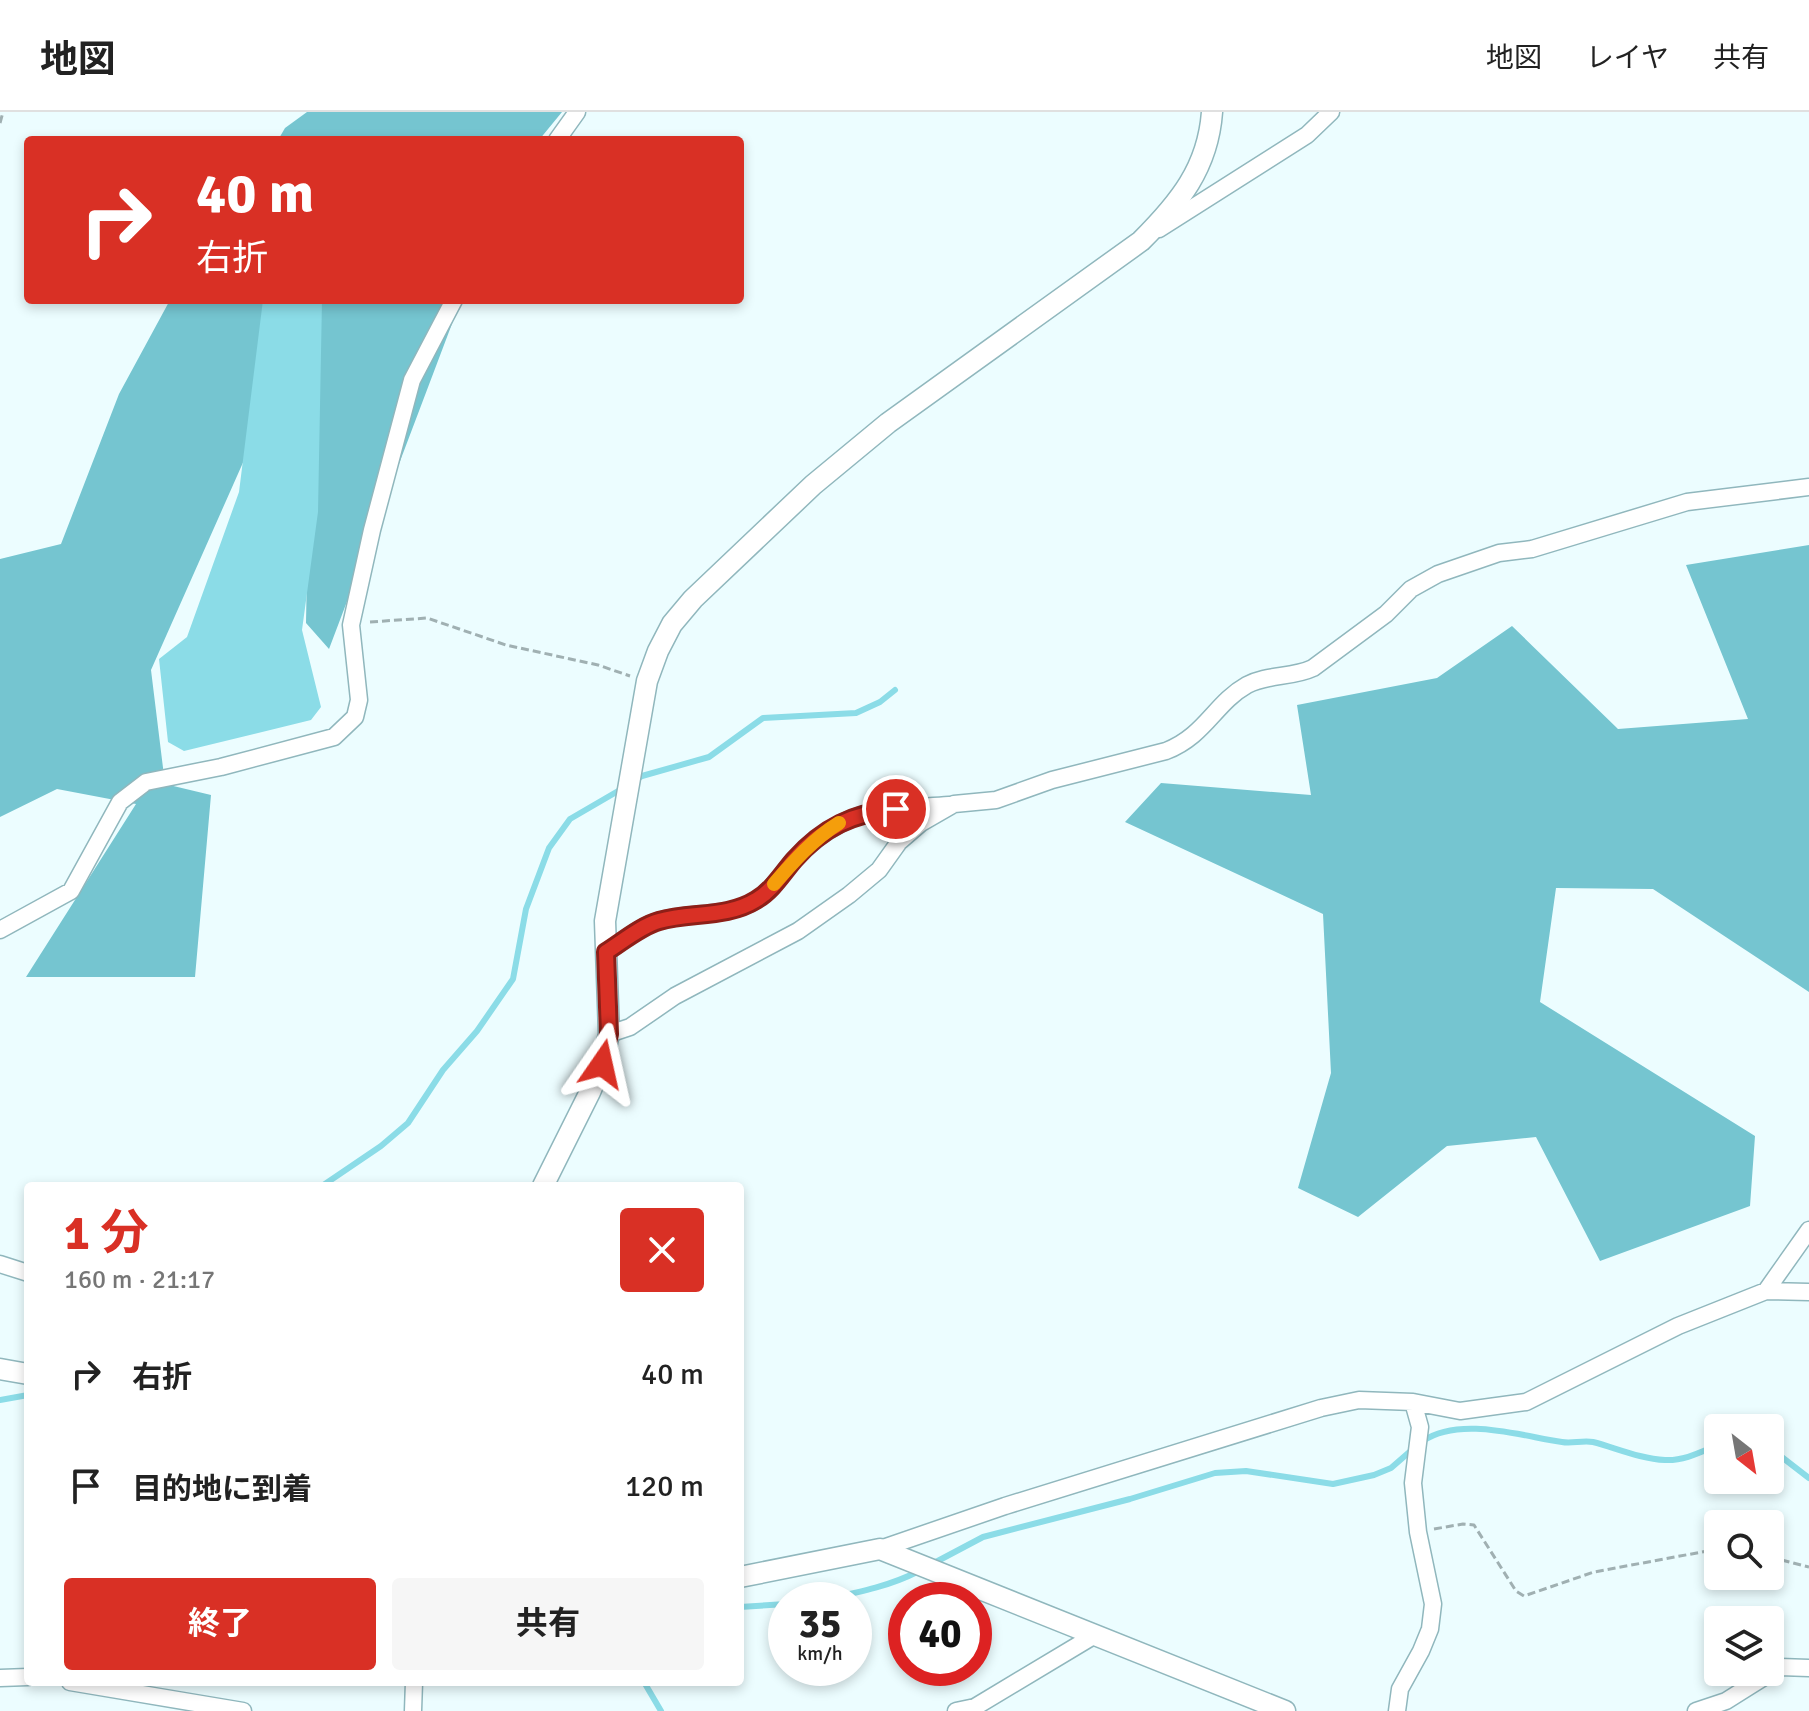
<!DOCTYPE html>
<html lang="ja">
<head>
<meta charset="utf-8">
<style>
	:root { --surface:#fff; --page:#f6f6f6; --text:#222; --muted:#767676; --line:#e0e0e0; --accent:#d93025 }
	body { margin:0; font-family:Signika,"Noto Sans JP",sans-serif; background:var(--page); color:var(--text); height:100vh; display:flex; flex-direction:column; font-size:30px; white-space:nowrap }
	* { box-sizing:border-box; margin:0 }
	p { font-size:26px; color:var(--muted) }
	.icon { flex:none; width:44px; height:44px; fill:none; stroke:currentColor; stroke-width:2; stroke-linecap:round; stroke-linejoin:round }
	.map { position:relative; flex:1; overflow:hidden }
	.panel { position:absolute; left:24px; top:1070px; width:720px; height:504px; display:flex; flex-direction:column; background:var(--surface); border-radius:8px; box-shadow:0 4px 12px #0003 }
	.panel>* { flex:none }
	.banner { position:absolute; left:24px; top:24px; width:720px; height:168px; border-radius:8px; box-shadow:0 4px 12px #0003; background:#d93025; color:#fff; overflow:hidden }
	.needle { width:52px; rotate:149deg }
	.controls { position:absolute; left:1704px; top:1302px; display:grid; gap:16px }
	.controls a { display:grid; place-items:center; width:80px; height:80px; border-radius:8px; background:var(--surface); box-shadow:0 4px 12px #0003; font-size:40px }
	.speed { position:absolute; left:768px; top:1470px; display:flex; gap:16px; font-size:40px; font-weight:700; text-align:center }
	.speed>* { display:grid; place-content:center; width:104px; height:104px; border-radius:50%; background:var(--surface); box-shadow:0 4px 12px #0003; line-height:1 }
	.speed small { font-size:20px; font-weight:400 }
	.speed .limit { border:12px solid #d22; background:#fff; color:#111 }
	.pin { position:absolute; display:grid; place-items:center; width:68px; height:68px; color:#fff; margin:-34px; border:4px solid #fff; border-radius:50%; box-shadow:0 2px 8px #0007 }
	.me { position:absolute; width:88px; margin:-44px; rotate:11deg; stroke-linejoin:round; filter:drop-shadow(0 0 6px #0008) }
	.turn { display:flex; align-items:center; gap:28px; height:168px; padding:0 40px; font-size:36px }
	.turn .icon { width:104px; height:104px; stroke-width:2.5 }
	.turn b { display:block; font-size:56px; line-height:68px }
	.round { display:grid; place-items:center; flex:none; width:84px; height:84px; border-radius:8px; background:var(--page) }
	.headline { display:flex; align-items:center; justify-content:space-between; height:136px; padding:0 40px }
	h1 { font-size:48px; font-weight:700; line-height:60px; color:var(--accent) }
	.cta { display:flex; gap:16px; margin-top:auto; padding:16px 40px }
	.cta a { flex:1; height:92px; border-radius:8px; background:var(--accent); color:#fff; font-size:32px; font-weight:700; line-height:92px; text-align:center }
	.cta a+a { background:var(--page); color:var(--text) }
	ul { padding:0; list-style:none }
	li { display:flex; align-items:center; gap:24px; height:112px; padding:0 40px }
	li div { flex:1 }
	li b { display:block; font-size:30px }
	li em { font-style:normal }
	header { display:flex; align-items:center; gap:48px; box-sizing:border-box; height:112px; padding:0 40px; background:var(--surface); border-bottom:2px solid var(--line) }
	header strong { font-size:38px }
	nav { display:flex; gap:44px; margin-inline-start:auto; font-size:28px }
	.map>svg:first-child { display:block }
</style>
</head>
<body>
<header>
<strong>地図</strong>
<nav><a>地図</a><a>レイヤ</a><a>共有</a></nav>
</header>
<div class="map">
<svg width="1809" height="1599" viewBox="0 0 1809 1599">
	<rect width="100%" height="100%" fill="#ecfdff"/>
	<path fill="#75c5d0" d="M307,0H562L539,28H278L285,16Z
		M170,188H461L329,537L306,511L312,195L151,558L165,672L211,683L195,865H26L136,692L57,677L0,705V447L61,432L119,282Z
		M1809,433V880L1653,777L1556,776L1540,890L1755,1024L1750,1094L1600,1149L1536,1025L1447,1034L1358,1105L1298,1076L1331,961L1323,802L1125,710L1161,671L1311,683L1297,593L1437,566L1512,514L1618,617L1748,607L1686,453Z"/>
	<path fill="#8bdce7" d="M263,188H322L318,400L302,518L321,595L311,608L184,639L168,630L159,547L187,525L239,380Z"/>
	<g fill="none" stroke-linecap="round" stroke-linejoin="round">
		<path stroke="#8bdce7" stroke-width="6" d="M634,669L642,664L709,645L763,606L856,601L880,590L895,578
			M322,1074L381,1034L408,1011L443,958L477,919L513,867L526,797L549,736L570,707L625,675
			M0,1288L28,1283
			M1423,1329C1460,1304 1521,1324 1562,1330C1572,1332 1582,1328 1593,1330C1616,1336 1641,1347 1665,1348C1684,1349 1701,1340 1718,1333
			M1770,1336L1809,1366
			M932,1452L983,1425L1130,1387L1215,1361L1246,1359L1333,1372L1374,1363L1391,1356L1414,1336
			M822,1488C855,1481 888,1475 919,1459
			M740,1495L786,1492
			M644,1570L661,1599"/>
		<defs>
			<path id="minor" d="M557,28L577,0
				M1159,117L1307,23L1331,0
				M0,818L71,779L120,690L146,670L221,655L334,625L355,605L359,588L351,513L372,418L412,268L454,188
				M606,840C622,830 640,814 659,809C688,800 721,805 749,792C771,782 781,761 797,745C846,694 884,698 949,693
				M609,922L630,915L675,884L798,819L849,783L879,758L899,730L921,711L954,692L996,688L1052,668L1166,639C1205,624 1215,591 1247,573C1267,562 1292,566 1313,556L1386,502L1411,477L1438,462L1499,441L1532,437L1687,390L1809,375
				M0,1152L28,1161
				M1766,1179L1809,1118
				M880,1437L1005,1394L1321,1296L1359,1288L1413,1290L1460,1299L1526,1290L1678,1214L1766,1179L1809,1180
				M0,1566L28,1565
				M70,1570L243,1599
				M413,1599L414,1570
				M956,1599L975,1595L1095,1523
				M1397,1599L1400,1577L1421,1539L1430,1517L1433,1492L1418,1420L1413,1371L1420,1315L1413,1290
				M1696,1599L1726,1589L1780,1555L1809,1556"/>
			<path id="tertiary" d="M543,1074L590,980L602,952L609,922L605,809L647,569L658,539L672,512L693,487L813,373L888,311L1141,129C1179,91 1208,56 1212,0
				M0,1257L28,1262
				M740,1465L880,1437L1285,1599"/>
		</defs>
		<use href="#minor" stroke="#90b7bd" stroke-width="19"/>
		<use href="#tertiary" stroke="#90b7bd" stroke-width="23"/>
		<path stroke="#a0b0b2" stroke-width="3" stroke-dasharray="8 4" stroke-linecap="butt" d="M0,11L3,0
			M370,510L427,506L506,533L598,553L630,564
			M1434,1417L1463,1412L1474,1413L1516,1479L1524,1484L1594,1460L1718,1437
			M1770,1445L1809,1455"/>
		<use href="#minor" stroke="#fff" stroke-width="16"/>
		<use href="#tertiary" stroke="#fff" stroke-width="20"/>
	</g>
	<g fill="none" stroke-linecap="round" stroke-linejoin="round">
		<defs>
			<path id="route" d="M602,952L609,922L606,840C622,830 641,814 659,809C691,800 727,806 756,788C772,779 782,762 794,748C823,715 854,701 896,697"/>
		</defs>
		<use href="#route" stroke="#8d1f18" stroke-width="20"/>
		<use href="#route" stroke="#d93025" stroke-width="14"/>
		<path stroke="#f59e0b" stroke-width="14" d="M774,772C794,749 813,727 839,711"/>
	</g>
</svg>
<div class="controls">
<a><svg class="needle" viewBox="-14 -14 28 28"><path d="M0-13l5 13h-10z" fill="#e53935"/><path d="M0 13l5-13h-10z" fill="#767676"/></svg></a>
<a><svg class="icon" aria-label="search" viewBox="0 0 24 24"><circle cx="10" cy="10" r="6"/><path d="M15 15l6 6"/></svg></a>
<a><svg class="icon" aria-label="layers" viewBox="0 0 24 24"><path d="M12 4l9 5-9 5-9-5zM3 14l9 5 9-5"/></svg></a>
</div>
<div class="speed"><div>35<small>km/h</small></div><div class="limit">40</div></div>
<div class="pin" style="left:896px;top:697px;background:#d93025"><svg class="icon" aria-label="arrive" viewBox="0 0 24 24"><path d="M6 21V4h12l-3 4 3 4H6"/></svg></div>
<svg class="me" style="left:602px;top:952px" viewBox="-20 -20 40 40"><path d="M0-17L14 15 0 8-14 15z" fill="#d93025" stroke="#fff" stroke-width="4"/></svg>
<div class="banner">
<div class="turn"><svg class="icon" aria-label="right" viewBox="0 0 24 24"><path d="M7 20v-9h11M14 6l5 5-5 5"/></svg><div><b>40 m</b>右折</div></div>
</div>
<section class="panel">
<div class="headline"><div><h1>1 分</h1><p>160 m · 21:17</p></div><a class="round" style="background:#d93025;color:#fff"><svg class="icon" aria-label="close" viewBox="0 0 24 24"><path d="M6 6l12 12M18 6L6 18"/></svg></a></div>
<ul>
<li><svg class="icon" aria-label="right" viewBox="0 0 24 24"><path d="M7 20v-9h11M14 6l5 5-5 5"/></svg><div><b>右折</b></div><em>40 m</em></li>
<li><svg class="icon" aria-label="arrive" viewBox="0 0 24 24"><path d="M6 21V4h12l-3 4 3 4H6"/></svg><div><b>目的地に到着</b></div><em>120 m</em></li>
</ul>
<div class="cta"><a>終了</a><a>共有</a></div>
</section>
</div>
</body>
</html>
